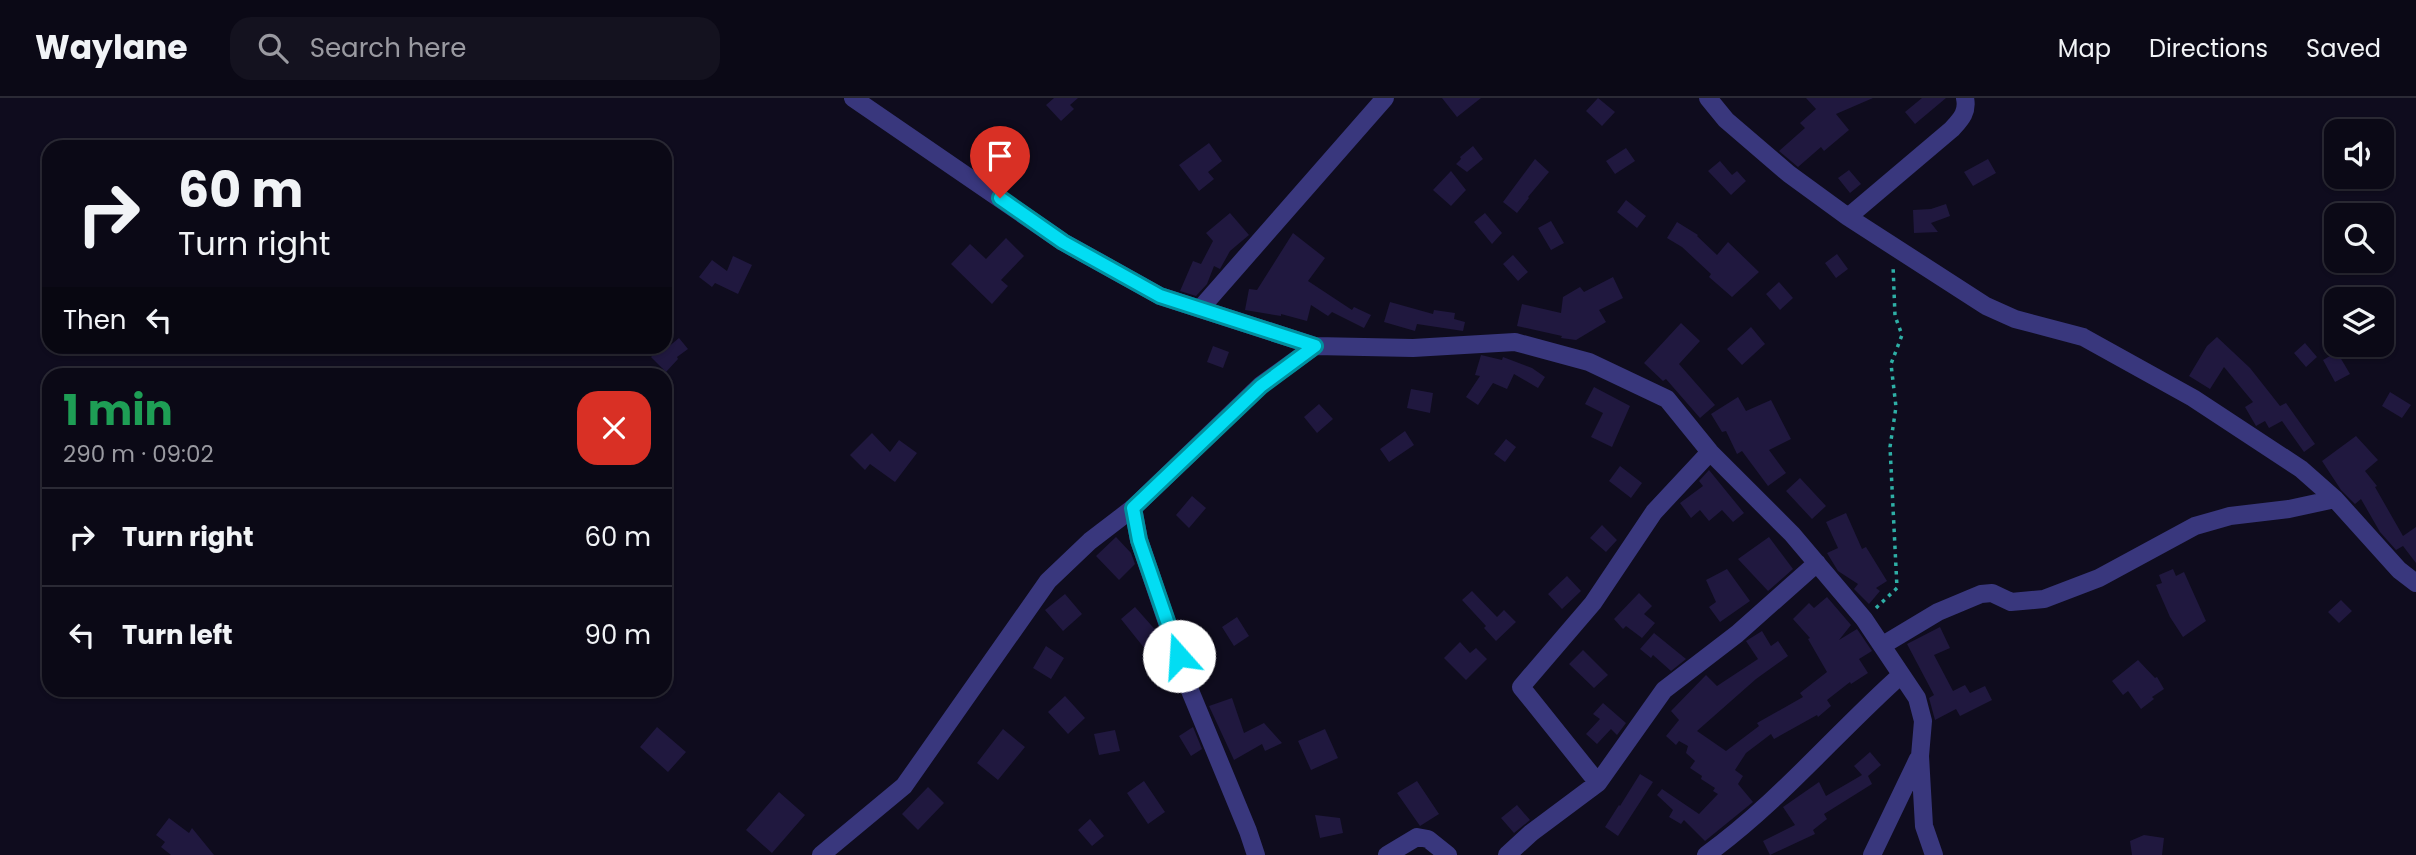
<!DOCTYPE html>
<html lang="en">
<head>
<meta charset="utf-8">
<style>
	:root { --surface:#0b0916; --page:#14121f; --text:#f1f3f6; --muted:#9a9aa1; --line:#2b2a35 }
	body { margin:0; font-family:Poppins,sans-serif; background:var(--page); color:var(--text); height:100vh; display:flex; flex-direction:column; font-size:26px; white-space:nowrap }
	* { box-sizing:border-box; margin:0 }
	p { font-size:23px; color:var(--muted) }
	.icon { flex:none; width:38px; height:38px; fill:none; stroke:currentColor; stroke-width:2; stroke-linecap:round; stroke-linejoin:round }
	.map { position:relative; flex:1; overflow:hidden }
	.panel { position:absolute; left:42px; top:270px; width:630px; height:329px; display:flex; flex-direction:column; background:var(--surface); border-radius:21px; box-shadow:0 2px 5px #0004,0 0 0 2px var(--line) }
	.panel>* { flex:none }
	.top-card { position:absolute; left:42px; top:42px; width:630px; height:214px; border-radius:21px; box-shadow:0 2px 5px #0004,0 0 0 2px var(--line); background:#0b0916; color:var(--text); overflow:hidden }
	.tools { position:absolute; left:2324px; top:21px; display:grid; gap:14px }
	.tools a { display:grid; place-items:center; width:70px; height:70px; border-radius:14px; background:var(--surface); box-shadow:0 2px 5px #0004,0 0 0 2px var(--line); font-size:35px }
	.pin { position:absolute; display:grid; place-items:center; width:60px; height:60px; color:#fff; margin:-72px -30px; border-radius:50% 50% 50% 0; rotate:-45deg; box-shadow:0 0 7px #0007 }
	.pin .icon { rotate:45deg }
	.me { position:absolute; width:77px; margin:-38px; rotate:341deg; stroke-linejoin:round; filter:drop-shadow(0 0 5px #0008) }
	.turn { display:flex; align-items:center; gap:24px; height:147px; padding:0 21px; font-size:32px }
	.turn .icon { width:91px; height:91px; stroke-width:2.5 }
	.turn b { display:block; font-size:49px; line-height:60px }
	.then { display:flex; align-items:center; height:66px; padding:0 21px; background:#0003; gap:14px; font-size:26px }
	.round { display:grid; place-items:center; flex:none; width:74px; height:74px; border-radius:21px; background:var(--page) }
	.overview { display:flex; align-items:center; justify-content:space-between; height:119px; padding:0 21px }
	h1 { font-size:42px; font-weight:700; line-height:52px; color:#1e9e55 }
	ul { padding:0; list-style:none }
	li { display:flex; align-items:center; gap:21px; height:98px; padding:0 21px; border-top:2px solid var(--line) }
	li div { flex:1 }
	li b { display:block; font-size:26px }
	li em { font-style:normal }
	header { display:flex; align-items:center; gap:42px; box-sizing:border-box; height:98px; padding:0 35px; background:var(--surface); border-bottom:2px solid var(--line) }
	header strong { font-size:33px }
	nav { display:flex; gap:38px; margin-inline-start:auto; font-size:24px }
	.search { width:490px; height:63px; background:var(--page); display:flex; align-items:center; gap:18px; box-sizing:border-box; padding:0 24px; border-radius:21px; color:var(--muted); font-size:26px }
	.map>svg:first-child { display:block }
</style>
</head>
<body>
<header>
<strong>Waylane</strong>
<div class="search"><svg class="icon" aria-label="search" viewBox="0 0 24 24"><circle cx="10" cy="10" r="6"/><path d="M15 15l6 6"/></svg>Search here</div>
<nav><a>Map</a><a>Directions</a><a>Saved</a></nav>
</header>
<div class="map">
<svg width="2416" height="757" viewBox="0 0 2416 757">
	<rect width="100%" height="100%" fill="#0f0c1e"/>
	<path fill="#20183f" d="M1054,0H1078L1070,7L1074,11L1061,23L1046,7Z
		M1442,0H1481L1457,19Z
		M1598,0L1615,14L1602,28L1586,13Z
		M1806,0H1873L1836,16L1849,32L1824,53L1821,49L1798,69L1779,53L1805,30L1800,25L1816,11Z
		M1922,0H1946L1915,26L1905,14Z
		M1209,45L1222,63L1208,74L1214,81L1199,93L1179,67Z
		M1473,48L1483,61L1467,74L1456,66L1461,61L1460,59Z
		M1626,50L1635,63L1615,76L1606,63Z
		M1535,61L1549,74L1528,99L1529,100L1517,115L1503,104Z
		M1988,61L1996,75L1973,88L1964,74Z
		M1720,63L1732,77L1737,73L1746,83L1731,97L1708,73Z
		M1849,72L1861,86L1850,95L1838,80Z
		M1451,73L1466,92L1451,108L1433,92Z
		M1626,102L1646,118L1637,130L1617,114Z
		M1946,106L1950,118L1931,125L1938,134L1914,135L1913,112L1931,111Z
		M1230,115L1249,137L1230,153L1220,171L1214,168L1207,186L1196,198L1180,193L1193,163L1201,166L1213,143L1206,135Z
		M1485,115L1502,135L1492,146L1474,124Z
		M1551,123L1564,145L1551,152L1538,130Z
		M1677,124L1698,137L1697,138L1717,157L1728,144L1759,174L1732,199L1709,179L1711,176L1682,149L1667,140Z
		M1293,135L1325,160L1308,183L1352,212L1354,209L1371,217L1364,230L1332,214L1328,218L1311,207L1307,223L1281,216V218L1245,212L1249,191L1257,192Z
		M1006,140L1024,158L1001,182L1008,188L992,206L951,166L970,146L986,161Z
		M1837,156L1848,171L1836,180L1825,165Z
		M1513,157L1528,174L1518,183L1503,166Z
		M733,158L752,167L738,196L715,185L712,189L699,179L712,162L727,173Z
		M1613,179L1623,200L1599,212L1606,224L1576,242L1561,240L1562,238L1517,228L1522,206L1561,215L1563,199L1580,189L1584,194Z
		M1779,184L1793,200L1780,212L1766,196Z
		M1390,204L1433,216L1434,212L1455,215L1454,221L1465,224L1463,233L1417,226L1415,233L1384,224Z
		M1681,225L1700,243L1679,266L1715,307L1700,320L1666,281L1663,283L1644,265Z
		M1751,229L1765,246L1742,267L1727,251Z
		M2217,239L2250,270L2280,308L2286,305L2315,346L2304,354L2282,323L2269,330L2265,323L2256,328L2245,309L2253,304L2224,269L2210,291L2189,278L2207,248Z
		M679,240L688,251L677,259L678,261L666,274L651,259L661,248L667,250Z
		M2305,245L2317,259L2306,269L2294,255Z
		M1213,248L1229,254L1223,270L1207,264Z
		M2337,254L2350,276L2335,284L2323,262Z
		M1481,257L1502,262L1503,259L1532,270L1545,279L1538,290L1514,276L1507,291L1493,285L1478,307L1466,299L1480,278L1475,277Z
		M1594,289L1630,308L1612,349L1591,339L1603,315L1585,306Z
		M1411,291L1433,295L1430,315L1407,310Z
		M2390,294L2411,307L2402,320L2382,308Z
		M1738,299L1746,313L1771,302L1791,341L1769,352L1786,375L1768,388L1742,353L1737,356L1726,333L1722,334L1711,316Z
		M1319,306L1333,321L1317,335L1304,319Z
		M1405,333L1414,347L1389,364L1380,351Z
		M872,335L890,354L899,342L917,355L895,384L870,366L865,372L850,357Z
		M2356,338L2378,362L2365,373L2377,388L2375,389L2403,438L2416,429V465L2403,448L2396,452L2380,434L2361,401L2355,406L2341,392L2322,363Z
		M1506,341L1516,349L1505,364L1494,356Z
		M1620,368L1642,385L1631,400L1609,383Z
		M1709,372L1744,415L1733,424L1722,412L1709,423L1700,412L1691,420L1680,405L1703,388L1699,383Z
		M1800,380L1826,408L1812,421L1786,393Z
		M1192,398L1206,410L1189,430L1176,417Z
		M1846,415L1862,451L1866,449L1887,483L1876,490L1880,493L1869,506L1854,491L1858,486L1838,473L1827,455L1838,450L1826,424Z
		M1602,427L1617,442L1606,454L1590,440Z
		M1116,439L1131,455L1135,466L1119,482L1096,458Z
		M1769,439L1793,471L1768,493L1738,461Z
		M1727,471L1750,503L1720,524L1709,509L1716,504L1706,482Z
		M2173,471L2176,478L2184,474L2206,523L2183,539L2170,519L2156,487L2162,485L2159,477Z
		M1567,478L1581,493L1562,511L1548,496Z
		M1472,493L1497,519L1504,512L1516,524L1496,543L1484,530L1486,528L1462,502Z
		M1639,495L1652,508L1644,516L1655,525L1642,540L1626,528L1623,531L1614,521Z
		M1065,496L1082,516L1063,533L1045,512Z
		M1827,499L1851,527L1839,542L1857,531L1872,553L1859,561L1868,575L1851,586L1850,584L1827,602L1831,608L1818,619L1817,617L1774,641L1771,636L1746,655L1735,672L1743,678L1738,686L1753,704L1705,743L1684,722L1681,726L1669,719L1673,712L1657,697L1662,691L1699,716L1718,696L1713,693L1715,690L1701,681L1702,678L1690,670L1695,663L1686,655L1688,648L1679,643L1676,647L1666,638L1679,622L1671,613L1706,577L1717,588L1758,561L1746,543L1762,533L1771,548L1778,543L1788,558L1756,581L1697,633L1726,653L1759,628L1757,625L1803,599L1800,595L1827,574L1808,541L1810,540L1793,521L1809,505L1814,510Z
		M2341,502L2352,513L2339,525L2328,514Z
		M1135,509L1159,536L1166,556L1160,563L1145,551L1121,521Z
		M1237,519L1249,538L1234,548L1222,529Z
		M1940,529L1950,550L1934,557L1953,593L1965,587L1970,595L1985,588L1992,602L1960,618L1956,611L1935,622L1929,600L1934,597L1907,546Z
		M1654,535L1686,561L1671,573L1653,557L1651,560L1640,551Z
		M1194,537L1216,550L1194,562L1185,542Z
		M1460,544L1470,555L1476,550L1487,561L1466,582L1444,560Z
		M1046,548L1064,560L1051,581L1033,570Z
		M1583,552L1608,577L1594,590L1569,566Z
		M2138,562L2155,580L2157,579L2164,591L2152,599L2154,601L2141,611L2128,593L2123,597L2112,583Z
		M1065,598L1085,620L1068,636L1048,614Z
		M1232,600L1244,635L1264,625L1282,645L1265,653L1262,646L1234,662L1209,608Z
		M1603,605L1626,625L1617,637L1611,631L1597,646L1586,636L1600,621L1593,616Z
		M657,629L686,654L668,674L640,649Z
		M1193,629L1202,651L1191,658L1179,638Z
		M1003,631L1025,649L998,682L977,665Z
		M1325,631L1338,660L1311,672L1298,643Z
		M1115,632L1120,653L1099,657L1094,636Z
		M1870,654L1881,667L1868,678L1872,686L1824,716L1827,721L1813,732L1815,736L1770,757L1763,743L1795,727L1783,709L1819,684L1826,698L1862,677L1854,668Z
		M1640,676L1653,684L1618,738L1605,729L1619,707L1620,708Z
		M1144,683L1165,714L1148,726L1127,695Z
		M1417,683L1439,716L1420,728L1397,695Z
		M928,689L944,705L918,732L902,716Z
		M779,694L805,717L772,755L746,732Z
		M1517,707L1530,722L1514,735L1501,720Z
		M1315,717L1340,720L1343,735L1320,740Z
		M169,720L189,735L192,730L214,757H171L161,749L165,744L156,737Z
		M1090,721L1104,738L1092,748L1078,732Z
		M2144,737L2164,740L2162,757H2132L2130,743Z"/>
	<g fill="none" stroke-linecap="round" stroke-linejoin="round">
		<path stroke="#2eafa6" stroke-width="3.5" stroke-dasharray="3.5 5" stroke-linecap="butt" d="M1876,510L1897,490L1890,349L1896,309L1891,266L1902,237L1895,218L1893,167"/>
		<path stroke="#39377d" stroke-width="18" d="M853,0L1063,144L1160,198L1315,248L1413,250L1515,244L1589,264L1667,301L1710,354L1792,436L1864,521L1917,600L1923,623L1920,658L1924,728L1934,757
			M1708,0L1726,22L1789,76L1848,119L1986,208L2015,221L2083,239L2193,300L2301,371L2335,401L2399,472L2416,485
			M1848,119L1952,31C1961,21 1968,14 1965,0
			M1200,211L1385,0
			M1883,547L1938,514L1981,496L1992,495L2011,504L2044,501L2099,480L2195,428L2230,418L2289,411L2335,401
			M1598,685L1521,589L1593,505L1654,414L1710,354
			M821,757L904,688L1048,483L1090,443L1133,410
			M1256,757L1248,733L1191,595L1139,442L1133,410L1261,287L1315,248
			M1387,757L1417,739L1428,741L1448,757
			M1507,757L1531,735L1598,685L1664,592L1737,536L1817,465
			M1706,757C1778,705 1835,636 1901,577
			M1872,757L1918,661"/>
	</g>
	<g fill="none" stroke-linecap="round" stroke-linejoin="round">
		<defs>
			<path id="route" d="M1000,100L1063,144L1160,198L1315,248L1261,288L1133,410L1139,442L1179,558"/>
		</defs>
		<use href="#route" stroke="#01909e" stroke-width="18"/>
		<use href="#route" stroke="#02ddf3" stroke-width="12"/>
	</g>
</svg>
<div class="tools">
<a><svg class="icon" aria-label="sound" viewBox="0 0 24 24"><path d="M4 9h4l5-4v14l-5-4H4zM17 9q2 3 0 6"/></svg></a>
<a><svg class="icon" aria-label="search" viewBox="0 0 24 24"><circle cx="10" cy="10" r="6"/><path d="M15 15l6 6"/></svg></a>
<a><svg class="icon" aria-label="layers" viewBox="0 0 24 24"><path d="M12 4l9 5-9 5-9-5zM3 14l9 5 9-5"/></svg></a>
</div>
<div class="pin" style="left:1000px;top:100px;background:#d93025"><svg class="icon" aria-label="arrive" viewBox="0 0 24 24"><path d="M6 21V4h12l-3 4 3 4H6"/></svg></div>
<svg class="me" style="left:1179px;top:558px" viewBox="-20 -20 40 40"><circle r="19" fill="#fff"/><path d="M0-13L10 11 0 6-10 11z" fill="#02ddf3"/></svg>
<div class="top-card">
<div class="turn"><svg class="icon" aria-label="right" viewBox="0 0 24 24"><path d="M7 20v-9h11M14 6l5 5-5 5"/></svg><div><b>60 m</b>Turn right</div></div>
<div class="then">Then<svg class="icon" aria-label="left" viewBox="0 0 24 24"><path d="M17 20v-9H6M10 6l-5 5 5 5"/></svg></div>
</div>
<section class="panel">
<div class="overview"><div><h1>1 min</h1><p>290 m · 09:02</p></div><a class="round" style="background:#d93025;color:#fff"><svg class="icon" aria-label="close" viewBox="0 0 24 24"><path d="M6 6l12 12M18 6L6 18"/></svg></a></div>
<ul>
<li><svg class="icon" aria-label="right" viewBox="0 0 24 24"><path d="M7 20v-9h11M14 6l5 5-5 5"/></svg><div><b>Turn right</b></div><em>60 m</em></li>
<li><svg class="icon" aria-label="left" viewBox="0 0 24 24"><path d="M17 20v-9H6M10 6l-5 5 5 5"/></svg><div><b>Turn left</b></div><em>90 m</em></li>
</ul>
</section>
</div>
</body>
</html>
